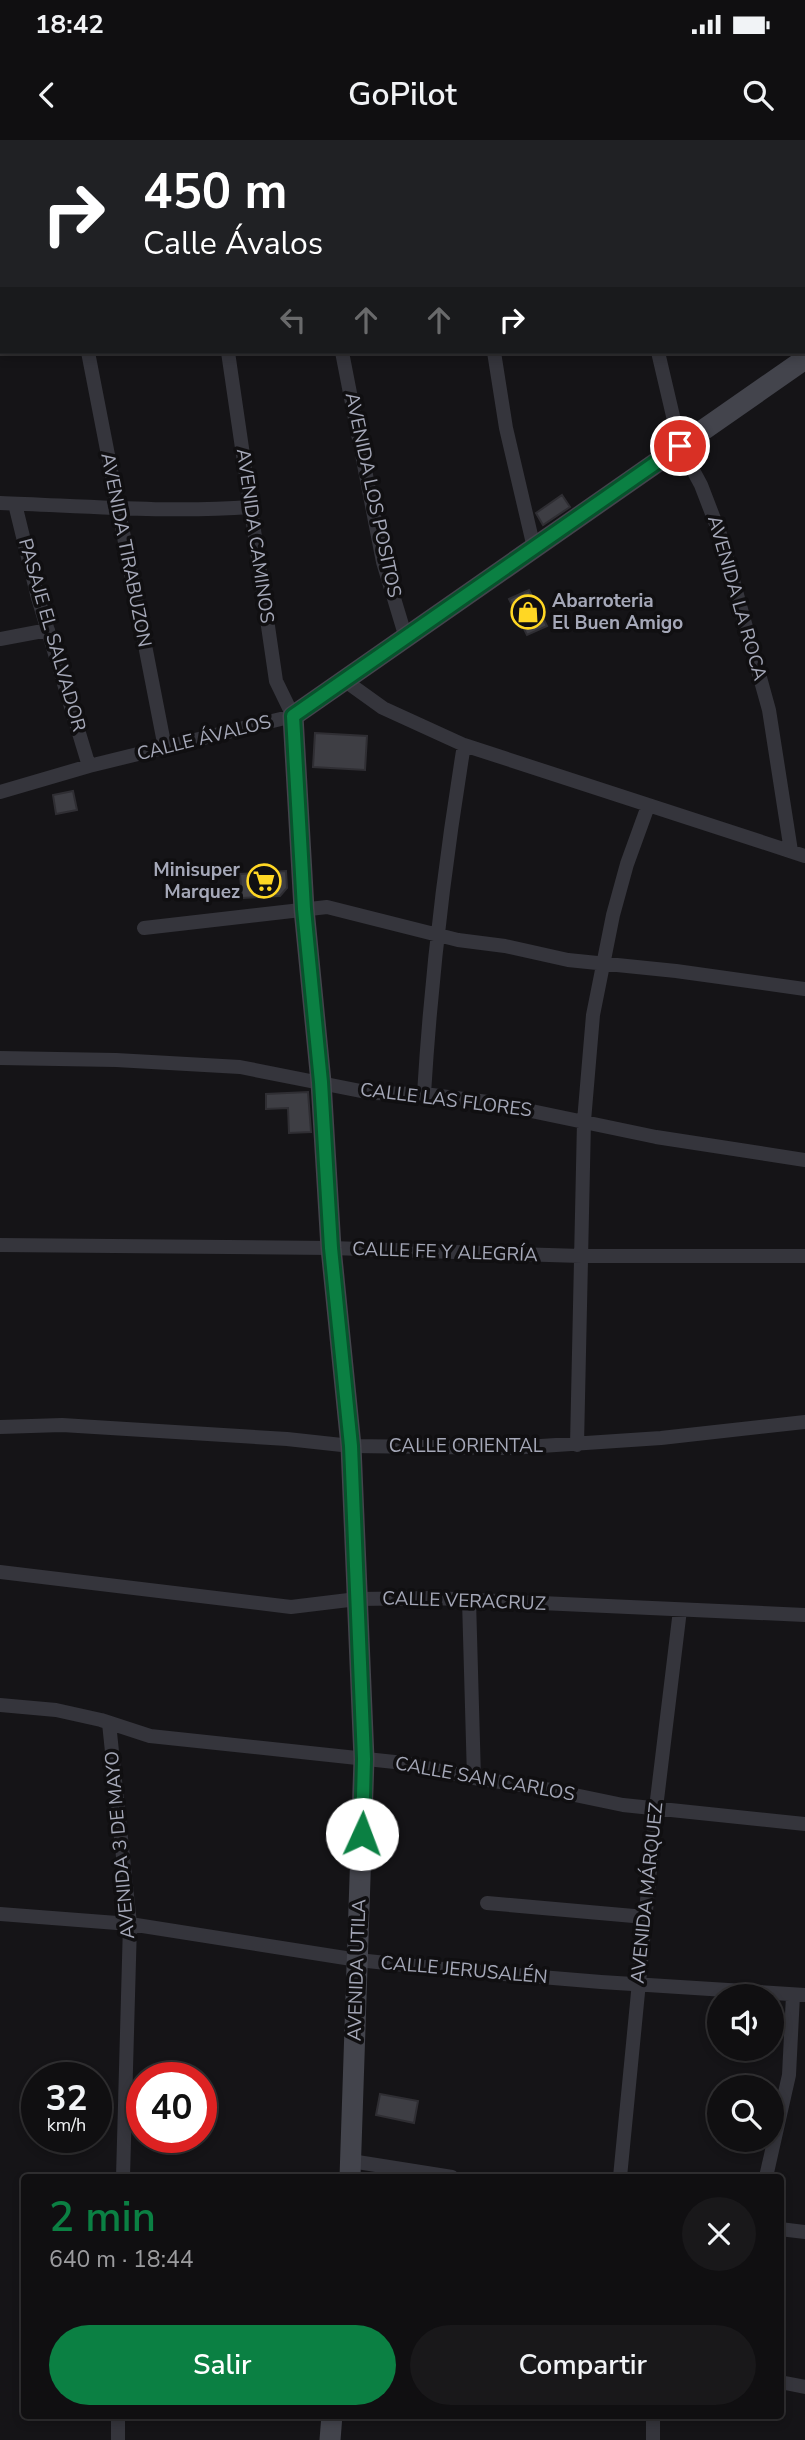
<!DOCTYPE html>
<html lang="es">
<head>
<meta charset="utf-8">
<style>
	:root { --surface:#100f11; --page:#19181a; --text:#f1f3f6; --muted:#9c9c9f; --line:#302f31; --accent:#0b8043 }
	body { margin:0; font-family:"Nunito Sans",sans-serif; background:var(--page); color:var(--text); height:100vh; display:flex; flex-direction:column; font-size:26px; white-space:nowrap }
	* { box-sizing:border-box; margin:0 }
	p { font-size:23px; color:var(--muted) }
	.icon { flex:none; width:38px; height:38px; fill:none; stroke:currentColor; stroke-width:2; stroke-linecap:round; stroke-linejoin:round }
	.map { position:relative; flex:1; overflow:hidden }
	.side { position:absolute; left:21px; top:2034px; width:763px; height:245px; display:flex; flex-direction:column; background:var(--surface); border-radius:7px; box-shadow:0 4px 10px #0003,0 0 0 2px var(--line) }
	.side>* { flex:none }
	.top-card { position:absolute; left:0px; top:0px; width:805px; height:214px; box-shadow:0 4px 10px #0003,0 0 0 2px var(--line); background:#202124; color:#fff; overflow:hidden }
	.fabs { position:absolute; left:707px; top:1844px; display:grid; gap:14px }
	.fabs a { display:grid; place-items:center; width:77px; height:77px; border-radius:50%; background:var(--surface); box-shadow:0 4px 10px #0003,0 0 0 2px var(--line); font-size:35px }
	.speed { position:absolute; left:21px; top:1922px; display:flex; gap:14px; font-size:35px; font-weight:700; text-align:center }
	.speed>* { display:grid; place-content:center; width:91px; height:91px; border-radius:50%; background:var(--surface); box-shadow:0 4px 10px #0003,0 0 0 2px var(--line); line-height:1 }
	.speed small { font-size:18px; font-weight:400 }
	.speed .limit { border:10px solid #d22; background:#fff; color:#111 }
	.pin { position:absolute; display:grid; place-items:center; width:60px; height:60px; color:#fff; margin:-30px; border:4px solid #fff; border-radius:50%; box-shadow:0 2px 7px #0007 }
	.me { position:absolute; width:77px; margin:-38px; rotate:2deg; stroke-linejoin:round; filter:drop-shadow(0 0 5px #0008) }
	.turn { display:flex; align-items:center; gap:24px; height:147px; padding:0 28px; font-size:32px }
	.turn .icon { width:91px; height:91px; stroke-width:2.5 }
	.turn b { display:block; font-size:49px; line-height:60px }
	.lanes { display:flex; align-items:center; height:66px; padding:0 28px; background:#0003; justify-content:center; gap:35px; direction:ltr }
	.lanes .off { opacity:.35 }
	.round { display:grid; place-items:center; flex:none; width:74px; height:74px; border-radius:37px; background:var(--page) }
	.summary { display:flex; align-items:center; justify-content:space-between; height:119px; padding:0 28px }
	h1 { font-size:42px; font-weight:600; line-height:52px; color:var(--accent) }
	.action { display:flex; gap:14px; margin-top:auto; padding:14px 28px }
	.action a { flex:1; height:80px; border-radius:42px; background:var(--accent); color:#fff; font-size:28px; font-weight:600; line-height:80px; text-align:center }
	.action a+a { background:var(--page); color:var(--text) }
	.status { display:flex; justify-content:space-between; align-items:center; height:49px; padding:0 35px; background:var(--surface); direction:ltr }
	.status svg { height:19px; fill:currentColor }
	header { display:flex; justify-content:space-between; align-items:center; height:91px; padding:0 28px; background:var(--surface); font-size:32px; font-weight:600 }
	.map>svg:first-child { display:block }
</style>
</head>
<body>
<div class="status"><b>18:42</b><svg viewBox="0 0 49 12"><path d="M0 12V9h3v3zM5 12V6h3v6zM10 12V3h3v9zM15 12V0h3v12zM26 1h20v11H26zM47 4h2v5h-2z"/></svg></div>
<header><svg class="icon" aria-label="back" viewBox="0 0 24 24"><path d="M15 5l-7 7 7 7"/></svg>GoPilot<svg class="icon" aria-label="search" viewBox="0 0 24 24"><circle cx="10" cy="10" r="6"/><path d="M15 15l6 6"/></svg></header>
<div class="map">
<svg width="805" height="2300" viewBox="0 0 805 2300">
	<rect width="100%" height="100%" fill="#151417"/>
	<path fill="#3e3e44" stroke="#2f2e33" stroke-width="2" d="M562,355L570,367L543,385L536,373Z
		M529,450L547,486L527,495L509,459Z
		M315,593L367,596L365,630L313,627Z
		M73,651L77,670L56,674L53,655Z
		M286,731L287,748L280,756L242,758L240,734Z
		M308,952L311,992L289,993L288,968L266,969V954Z
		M380,1954L418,1961L414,1983L376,1975Z"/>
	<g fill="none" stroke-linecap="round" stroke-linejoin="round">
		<path stroke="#35353c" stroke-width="14" d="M56,0V2
			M72,0L95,2
			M198,0L199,2
			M289,0V2
			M466,0L467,2
			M613,0V2
			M753,0V2
			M0,137L2,138
			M803,172L805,177
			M88,212L165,608
			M342,212L383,422L406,498
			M494,212L506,288L534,408
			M658,212L680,306L701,345L721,397L769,570L791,711
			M0,363C84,366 167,373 251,367
			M15,364L38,458L89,626
			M0,499L48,490
			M344,540L383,568L464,605L805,716
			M0,652L89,626L293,576L276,541L228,212
			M144,788L327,767L458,800L505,806L568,820L676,831L805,849
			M0,918L116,920L240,927L371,953L424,954L488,962L656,997L805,1020
			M424,954C431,837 445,721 464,605
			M0,1105L331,1108L581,1116H805
			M0,1287L62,1285L287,1299L351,1306L511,1308L661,1298L805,1282
			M577,1305L584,981L593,875L613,775L627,724L648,666
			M0,1432L291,1467L357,1459L434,1458L805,1475
			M469,1460L474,1638
			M0,1565L56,1570L101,1580L150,1596L404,1623L474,1638L541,1648L623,1665L805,1684
			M109,1583L130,1784L123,2037
			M487,1763L645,1777
			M0,1774L130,1784L358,1820L443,1829L601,1842L805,1855
			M351,2021L452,2037
			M620,2037L656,1668L680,1470
			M766,2037L789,1935L793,1855
			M780,2089L805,2092
			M780,2242L805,2247
			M118,2300V2275
			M653,2300V2275"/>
		<path stroke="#43444c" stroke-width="21" d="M350,2037L364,1619L351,1306L331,1108L321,942L304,769L293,576L805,219
			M330,2300L332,2275"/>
	</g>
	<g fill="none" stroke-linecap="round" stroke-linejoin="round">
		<defs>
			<path id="route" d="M362,1694L364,1619L351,1306L331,1108L321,942L304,769L293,576L680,306"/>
		</defs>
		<use href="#route" stroke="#07532c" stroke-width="18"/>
		<use href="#route" stroke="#0b8043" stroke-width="12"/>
	</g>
	<defs>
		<symbol id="shop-ring" viewBox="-11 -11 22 22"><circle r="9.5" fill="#100f11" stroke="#ffd724" stroke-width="1.5"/><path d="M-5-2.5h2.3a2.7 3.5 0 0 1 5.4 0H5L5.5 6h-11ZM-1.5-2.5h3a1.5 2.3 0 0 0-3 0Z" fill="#ffd724"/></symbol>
		<symbol id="supermarket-ring" viewBox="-11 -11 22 22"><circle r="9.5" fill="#100f11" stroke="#ffd724" stroke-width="1.5"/><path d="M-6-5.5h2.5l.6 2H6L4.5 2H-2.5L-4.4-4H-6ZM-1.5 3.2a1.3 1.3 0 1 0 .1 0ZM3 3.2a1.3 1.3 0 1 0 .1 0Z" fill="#ffd724"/></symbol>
	</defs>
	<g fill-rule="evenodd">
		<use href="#shop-ring" x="509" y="453" width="38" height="38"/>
		<use href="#supermarket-ring" x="245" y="722" width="38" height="38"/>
	</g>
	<g text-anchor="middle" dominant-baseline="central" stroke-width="7" stroke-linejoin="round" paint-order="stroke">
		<g font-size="19" fill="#a5a8b8" stroke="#100f11">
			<text transform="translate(373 355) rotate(78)">AVENIDA LOS POSITOS</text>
			<text transform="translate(255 396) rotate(82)">AVENIDA CAMINOS</text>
			<text transform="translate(126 410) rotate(79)">AVENIDA TIRABUZON</text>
			<text transform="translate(737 458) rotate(74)">AVENIDA LA ROCA</text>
			<text transform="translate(52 495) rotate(74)">PASAJE EL SALVADOR</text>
			<text transform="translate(204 598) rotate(-14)">CALLE ÁVALOS</text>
			<text transform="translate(446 960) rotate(7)">CALLE LAS FLORES</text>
			<text transform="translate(445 1112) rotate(2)">CALLE FE Y ALEGRÍA</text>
			<text x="466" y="1306">CALLE ORIENTAL</text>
			<text transform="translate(464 1461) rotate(2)">CALLE VERACRUZ</text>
			<text transform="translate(485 1639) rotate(10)">CALLE SAN CARLOS</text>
			<text transform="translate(120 1705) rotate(-95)">AVENIDA 3 DE MAYO</text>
			<text transform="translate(647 1753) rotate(-84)">AVENIDA MÁRQUEZ</text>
			<text transform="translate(357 1830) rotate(-88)">AVENIDA UTILA</text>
			<text transform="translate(464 1830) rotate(5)">CALLE JERUSALÉN</text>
		</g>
		<g font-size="19" font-weight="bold" fill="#a5a8b8" stroke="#100f11" text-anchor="start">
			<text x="552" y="461">Abarroteria<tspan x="552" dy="22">El Buen Amigo</tspan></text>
			<text x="240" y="730" text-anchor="end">Minisuper<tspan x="240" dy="22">Marquez</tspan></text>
		</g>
	</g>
</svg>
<div class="fabs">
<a><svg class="icon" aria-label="sound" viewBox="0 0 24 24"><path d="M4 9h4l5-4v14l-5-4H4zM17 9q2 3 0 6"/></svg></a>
<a><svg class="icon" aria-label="search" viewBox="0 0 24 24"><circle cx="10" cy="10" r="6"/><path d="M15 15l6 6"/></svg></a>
</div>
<div class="speed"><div>32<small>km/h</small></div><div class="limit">40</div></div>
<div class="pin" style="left:680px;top:306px;background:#d93025"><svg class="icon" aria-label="arrive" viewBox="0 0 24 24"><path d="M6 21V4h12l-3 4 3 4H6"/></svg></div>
<svg class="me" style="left:362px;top:1694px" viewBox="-20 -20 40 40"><circle r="19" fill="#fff"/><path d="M0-13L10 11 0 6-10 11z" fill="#0b8043"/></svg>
<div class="top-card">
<div class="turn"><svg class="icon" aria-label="right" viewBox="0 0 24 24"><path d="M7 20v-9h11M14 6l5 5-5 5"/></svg><div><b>450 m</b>Calle Ávalos</div></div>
<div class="lanes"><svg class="icon off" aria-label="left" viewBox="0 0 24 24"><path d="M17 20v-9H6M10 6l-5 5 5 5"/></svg><svg class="icon off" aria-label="ahead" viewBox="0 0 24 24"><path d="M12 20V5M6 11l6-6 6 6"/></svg><svg class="icon off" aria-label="ahead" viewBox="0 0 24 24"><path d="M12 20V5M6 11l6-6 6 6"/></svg><svg class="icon" aria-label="right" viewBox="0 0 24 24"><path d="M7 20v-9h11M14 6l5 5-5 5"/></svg></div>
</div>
<section class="side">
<div class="summary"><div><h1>2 min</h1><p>640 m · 18:44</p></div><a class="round"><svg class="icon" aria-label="close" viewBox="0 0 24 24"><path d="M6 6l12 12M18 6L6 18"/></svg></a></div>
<div class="action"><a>Salir</a><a>Compartir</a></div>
</section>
</div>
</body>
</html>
